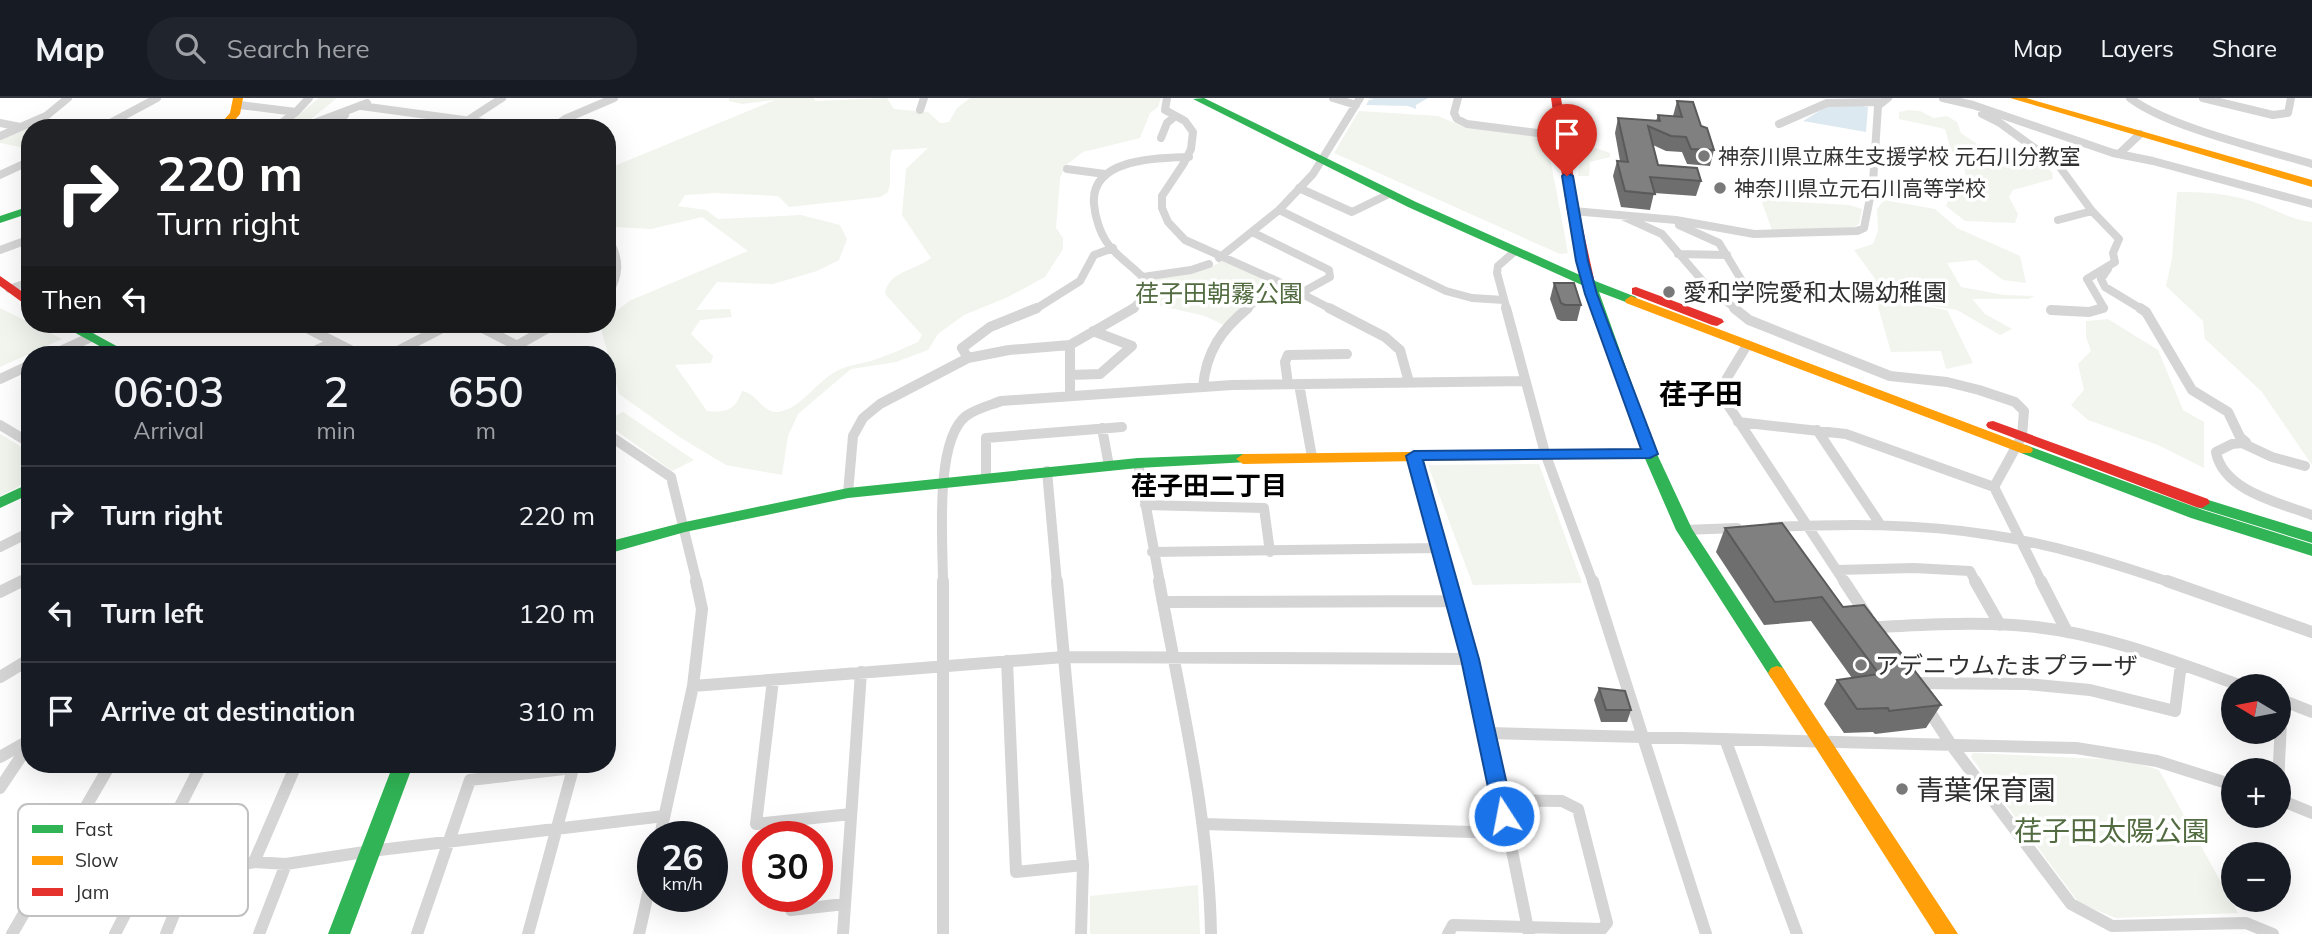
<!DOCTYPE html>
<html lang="en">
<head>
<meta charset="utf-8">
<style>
	:root { --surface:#171b24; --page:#20242c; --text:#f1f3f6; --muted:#9ea1a6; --line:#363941 }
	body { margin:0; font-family:Mulish,"Noto Sans JP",sans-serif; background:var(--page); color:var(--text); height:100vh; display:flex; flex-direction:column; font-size:26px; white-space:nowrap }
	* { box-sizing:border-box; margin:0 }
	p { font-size:23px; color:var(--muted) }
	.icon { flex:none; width:38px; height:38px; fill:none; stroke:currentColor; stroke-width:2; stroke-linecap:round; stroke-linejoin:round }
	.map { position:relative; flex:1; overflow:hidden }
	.details { position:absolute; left:21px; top:248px; width:595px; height:427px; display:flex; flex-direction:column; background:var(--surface); border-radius:28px; box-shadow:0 7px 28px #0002 }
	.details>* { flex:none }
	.hud { position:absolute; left:21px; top:21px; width:595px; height:214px; border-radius:28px; box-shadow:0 7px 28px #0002; background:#202124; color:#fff; overflow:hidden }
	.needle { width:46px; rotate:280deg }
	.tools { position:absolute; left:2221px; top:576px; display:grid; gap:14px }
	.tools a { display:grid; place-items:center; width:70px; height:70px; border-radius:50%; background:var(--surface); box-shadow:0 7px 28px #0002; font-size:35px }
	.speed { position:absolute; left:637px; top:723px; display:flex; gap:14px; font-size:35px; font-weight:700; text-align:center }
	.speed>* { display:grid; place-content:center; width:91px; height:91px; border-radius:50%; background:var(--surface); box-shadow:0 7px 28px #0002; line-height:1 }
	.speed small { font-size:18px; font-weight:400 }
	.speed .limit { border:10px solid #d22; background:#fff; color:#111 }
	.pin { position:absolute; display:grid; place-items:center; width:60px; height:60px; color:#fff; margin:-72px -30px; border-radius:50% 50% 50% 0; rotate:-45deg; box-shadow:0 0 7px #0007 }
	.pin .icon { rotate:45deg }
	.me { position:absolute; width:77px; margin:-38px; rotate:349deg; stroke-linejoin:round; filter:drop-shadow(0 0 5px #0008) }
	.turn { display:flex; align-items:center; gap:24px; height:147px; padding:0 21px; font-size:32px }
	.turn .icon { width:91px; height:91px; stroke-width:2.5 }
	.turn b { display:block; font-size:49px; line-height:60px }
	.then { display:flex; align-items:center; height:66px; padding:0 21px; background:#0003; gap:14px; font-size:26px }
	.eta { display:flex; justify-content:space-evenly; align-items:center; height:119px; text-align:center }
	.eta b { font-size:42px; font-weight:600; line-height:49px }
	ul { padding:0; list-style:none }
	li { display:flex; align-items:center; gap:21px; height:98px; padding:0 21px; border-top:2px solid var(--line) }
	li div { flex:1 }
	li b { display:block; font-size:26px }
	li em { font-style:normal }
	header { display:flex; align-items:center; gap:42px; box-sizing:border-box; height:98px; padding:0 35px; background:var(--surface); border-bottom:2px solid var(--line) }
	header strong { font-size:33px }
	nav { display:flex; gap:38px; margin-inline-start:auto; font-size:24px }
	.search { width:490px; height:63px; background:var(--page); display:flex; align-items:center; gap:18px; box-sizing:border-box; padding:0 24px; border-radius:28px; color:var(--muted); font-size:26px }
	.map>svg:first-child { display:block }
</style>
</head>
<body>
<header>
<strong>Map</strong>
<div class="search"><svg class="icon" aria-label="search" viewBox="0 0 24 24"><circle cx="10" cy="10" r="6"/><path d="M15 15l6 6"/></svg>Search here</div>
<nav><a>Map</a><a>Layers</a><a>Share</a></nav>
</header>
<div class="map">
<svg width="2312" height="836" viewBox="0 0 2312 836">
	<rect width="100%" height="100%" fill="#fff"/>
	<path fill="#f1f5ee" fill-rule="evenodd" d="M319,0H337L300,30H283Z
		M729,0H814L815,3L887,0L894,11L928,14L940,25L949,24L957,10L970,0H1161L1158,9L1150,15L1140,40L1083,54L1066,67L1060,80L1056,130L1063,140V151L1045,179L1008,199L964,217L938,236L928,252L896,264L851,271L798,316L788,338L782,377L726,367L681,340L619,296L600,227L607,226V221L629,203L748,153L702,119L651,131L615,129L607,133V71L775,2L742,6L729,3ZM928,50L906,71L902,117L931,160C915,173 888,173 885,196L922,237L918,244C904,250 891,256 877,261C863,266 849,266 835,274C815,285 801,311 778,314C762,315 757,295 742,293C735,312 727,315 707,313L675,267L711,265L713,258L691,236L700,222L732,219L730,211L696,212L717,184L773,186L817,173L839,162L847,141L840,127L801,117L718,121L706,112L678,108L685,97L715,95L778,98L789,109L880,99L888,94C893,80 887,67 892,52Z
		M1909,12L1920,13L1934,20L1947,18L1957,24L1961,35L1977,46L2022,51L2052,74L2053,81L2013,92L2009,99L2018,116L2015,125L1965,123L1946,108L1953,88L1966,78L1963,63L1952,55L1945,31L1899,21V14Z
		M1359,13L1438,18L1464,29L1546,38L1568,155L1560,156L1334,55Z
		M45,20L95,29L30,30V51L0,45V41Z
		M1571,46L1590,48L1610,55V59L1590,64L1589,78H1578L1579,67Z
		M2177,94C2203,94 2229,95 2254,104C2274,111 2291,122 2312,124V367L2262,294L2205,241L2203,223L2166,188L2172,161Z
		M1761,102L1849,107L1862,111L1859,126L1855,129L1772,132Z
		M1884,102L1935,111L1957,130L2020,158L2026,185L2003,182L1976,162L1947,165L1961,189L2004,197L2034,198L2029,201H1972L1985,216L2012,231L2000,237L1957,212L1879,200L1876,182L1854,152L1873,146L1878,133L1877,111Z
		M1223,162L1272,185L1224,227L1205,218L1148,205L1153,181L1210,170Z
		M1881,201L1947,212L1973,265L1946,271L1941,253L1891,254L1878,209Z
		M0,210L62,241L0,269Z
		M2108,221L2158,252L2183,312L2204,324V370L2158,347L2088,322L2071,307L2084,292L2078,266L2091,253L2086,239V223Z
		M623,314L694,362L672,373L607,326V322Z
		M0,336L30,354V383L0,398Z
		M1539,366L1582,485L1473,487L1428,367Z
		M1973,655L2125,662L2159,672L2238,815L2116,820L2079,805L1971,659Z
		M1198,787L1200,836H1090V798Z"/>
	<path fill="#dde9f1" d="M1368,0H1428L1416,7V11L1408,8L1366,7L1369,2H1374Z
		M1851,6L1868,9L1866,34L1803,23L1826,9Z"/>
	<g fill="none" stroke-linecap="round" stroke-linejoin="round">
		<path stroke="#d5d5d5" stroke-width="8" d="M1167,0L1165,12L1185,23L1193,34L1191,51L1184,65L1162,98V110L1168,124L1185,142L1279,184L1333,212
			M1333,0L1356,7
			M1458,0L1454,15L1457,21L1467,26L1561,38
			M1943,0L1973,7L2113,55L2153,63L2312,106
			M2130,0C2168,29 2263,51 2312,66
			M2203,0L2273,17L2288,15L2291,0
			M239,7L296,14L275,30
			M361,8L523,30
			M920,12L924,0
			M296,14L309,0
			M1982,16L2000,25L2059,68L2092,113L2119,141L2113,155L2115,164L2087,181L2104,210L2097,212
			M117,23L152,30
			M0,25L20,29
			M1779,26L1827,5L1882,4
			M101,30L157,0
			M301,30L367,5
			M323,30L345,17
			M456,30L502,0
			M553,30L565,21L614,0
			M0,38L46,18L68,0
			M1161,40L1167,25L1174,19
			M2119,56L2140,36
			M1067,71L1105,76
			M0,77L30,63
			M1299,90L1352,114L1389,96
			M1279,112L1446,193L1472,200L1504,202
			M1573,113L1676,122L1754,136L1857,133L1864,130L1873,85L1878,8L1888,0
			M1620,117L1662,136L1707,188L1737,212
			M2058,122L2092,113
			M1679,127L1719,145L1742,183
			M1252,134L1329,172L1330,179L1301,195
			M0,152L30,141
			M1678,156L1727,157
			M1219,160L1279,112L1313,76L1360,0
			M2108,171L2101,181L2105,189L2143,212
			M1143,179L1191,172L1209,166
			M9,191L30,184
			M607,199C620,177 621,162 608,140
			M1034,212L1080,183L1094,157L1113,150
			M1131,212L1141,202L1147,184C1136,170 1119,161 1108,146C1100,135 1095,119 1094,106C1090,60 1158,60 1189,59
			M1245,212L1279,184
			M1507,212L1497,175L1498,168L1513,155"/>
		<path stroke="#d5d5d5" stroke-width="10" d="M1329,210L1385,239L1400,252L1409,284
			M1506,210L1545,355L1593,485
			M1734,210L1749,222L1890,278L1947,284L1979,292L2015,304L2024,313L2022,338L1994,389L2042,485
			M2140,210L2146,214L2192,292L2228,314L2240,339L2246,344
			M2051,212L2089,214L2103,210
			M299,226L360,257
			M475,226L535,257
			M518,247L555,226
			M1070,247V297
			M1747,247L1727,280L1726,304L1845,485
			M52,257L91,239
			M306,257L334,244
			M390,257L450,226
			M968,260L962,250L990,229L1037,210
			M1070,277L1100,276L1132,248L1093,233
			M0,281L30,267
			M1288,286L1285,264L1288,257L1347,256
			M1299,286L1312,359
			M1203,289C1206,254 1221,232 1248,210
			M1738,324L1846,336L1994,389
			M0,327L30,345
			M1102,330L1109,368
			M1817,332L1880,426
			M607,336L671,379L697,485
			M1414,357L1448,485
			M1138,365L1160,485
			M2305,368L2272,359L2242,345L2232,346L2216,354C2223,393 2280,405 2312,417
			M1047,373L1057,485
			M986,379V340L1122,329
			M848,395L853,338L863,320L880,306L968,260L1009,252L1070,247L1134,210
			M1145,407L1264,410L1270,454
			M1771,429C1844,426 1918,425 1991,437C2052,446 2113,465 2172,485
			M1684,432L1737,430
			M0,449L30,434
			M1152,454L1440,450
			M1837,472L1914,470L1970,473L1976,485
			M19,485L30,479
			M943,485C943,445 934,343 966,318C975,311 991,307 1001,303L1232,287L1525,283"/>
		<path stroke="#d5d5d5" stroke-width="12" d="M943,483V836
			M1057,483L1083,767L1081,836
			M1159,483C1180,600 1209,717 1211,836
			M1447,483L1488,635L1529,836
			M1593,483L1706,836
			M1844,483L1867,518
			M1975,483L2000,527
			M2041,483L2067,534
			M2167,483L2312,534
			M0,494L22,483
			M1164,504L1455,503
			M607,508V548
			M1875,529C1928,527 1983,523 2036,529C2107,537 2175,564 2242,588
			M1007,563L1016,774L1083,767
			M0,579L30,561
			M773,582L756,726L851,716
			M1911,585L2027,586L2090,592L2175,613L2181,566
			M693,588L1064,559L1470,561
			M2279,601L2312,614
			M1926,608L1952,648L2071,806L2112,828L2246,825L2273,836
			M1488,635L2076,650L2157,663L2233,687
			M1725,641L1797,836
			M0,659L30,642
			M2278,687L2282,602
			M0,690L30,645
			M2278,701L2312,715
			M1203,726L1507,735
			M660,738L693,588L702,511L696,483
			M254,764L296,667
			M143,778L190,777L254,764L286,766L371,753L664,718
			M793,801L791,812L845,806
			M12,836L110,667
			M115,836L201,667
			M166,836L190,777
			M259,836L286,766
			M417,836L470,682L573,670
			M528,836L574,667
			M639,836L653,773
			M843,836L861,574
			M1448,836L1453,827L1602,831L1607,825L1578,711L1562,703L1501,702"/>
		<path fill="#30b455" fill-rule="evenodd" d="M1204,0L1416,104L1580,177L1592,178L1595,183L1636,199L1637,202L1631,206L1599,194L1657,356L1692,431L1783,570L1786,575L1783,580L1777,582L1771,580L1676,432L1643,356L1584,188L1408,109L1193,1Z
			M30,108V115L0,125V118Z
			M59,226H76L133,257H116Z
			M2026,347L2203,412L2312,446V458L2191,420L2021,355L2019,352L2021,349Z
			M1243,356L1250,361L1248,364L1138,370L848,400L685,434L607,456V444L685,424L848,390L1138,360Z
			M30,385V396L0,410V399Z
			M2202,400L2312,434V445L2196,409L2194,405Z
			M393,667H413L350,836H328Z"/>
		<path fill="#ff9f0a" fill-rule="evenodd" d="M233,0H243L240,16L228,30H217L230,15Z
			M2010,0H2026L2312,82V89Z
			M1631,198L2031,349L2033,352L2031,355H2021L1626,205L1625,202Z
			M1650,351L1655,353L1657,356L1655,359L1243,366L1236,361L1243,356Z
			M1777,568L1783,570L1958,836H1935L1771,580L1768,575L1771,570Z"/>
		<path fill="#e5322d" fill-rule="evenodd" d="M1551,0H1561L1579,113L1594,181L1588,185L1582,181L1567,113Z
			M0,178L30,199V210L0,188Z
			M1636,189L1722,221L1724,224L1717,228L1712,227L1632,196V190Z
			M1993,323L2208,401L2210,405L2202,410L2196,409L1988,330L1986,327L1988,324Z"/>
	</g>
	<path fill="#6e6e6e" d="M1677,3L1701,28L1714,52L1710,68L1687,66L1682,54L1666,53L1653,47L1658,67L1701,83L1696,98L1654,95L1650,112L1621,109L1613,78L1617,63H1620L1615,35L1618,20L1656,23L1658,17L1673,18Z
		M1554,185L1581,207L1577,223H1561L1557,221L1550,201Z
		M1725,430L1843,509L1941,607L1926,630L1875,636L1873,634L1844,635L1824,606L1837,582L1852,580L1811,523L1764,527L1716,454Z
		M1599,590L1631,612L1627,624H1601L1594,602Z"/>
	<path fill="#808080" stroke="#5a5a5a" stroke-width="2" d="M1677,3L1693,4L1701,28L1707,30L1714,52L1691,51L1686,39L1671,38L1648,28L1658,67L1697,70L1701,83L1650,79L1655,96L1625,93L1617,63L1628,64L1618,20L1660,23L1658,17L1682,19Z
		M1554,185H1574L1581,207H1565L1561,205Z
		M1782,425L1843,509L1864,507L1941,607L1889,613L1888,610L1857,611L1837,582L1879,576L1822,499L1775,504L1725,430Z
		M1599,590L1625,593L1631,612H1606Z"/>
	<path fill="#1a73e8" stroke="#114b97" stroke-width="2" d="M1567,75L1573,78L1588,163L1597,196L1658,356L1650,360L1423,362L1479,561L1514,718L1511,724L1504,727L1497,724L1494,718L1461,561L1406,358L1414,353L1641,351L1585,196L1576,163L1562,78Z"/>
	<g fill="#797979" stroke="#fff" stroke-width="2.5">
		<circle cx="1704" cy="58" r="7"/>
		<circle cx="1720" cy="90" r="7"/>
		<circle cx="1669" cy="194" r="7"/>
		<circle cx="1861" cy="567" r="7"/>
		<circle cx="1902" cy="691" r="7"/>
	</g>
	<g text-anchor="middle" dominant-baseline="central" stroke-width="7" stroke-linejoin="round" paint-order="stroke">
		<g font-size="21" fill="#313131" stroke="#fff" text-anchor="start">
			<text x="1718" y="58">神奈川県立麻生支援学校 元石川分教室</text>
			<text x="1734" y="90">神奈川県立元石川高等学校</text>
		</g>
		<g font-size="24" fill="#313131" stroke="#fff" text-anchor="start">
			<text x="1683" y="194">愛和学院愛和太陽幼稚園</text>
			<text x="1875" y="567">アデニウムたまプラーザ</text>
		</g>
		<g font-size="24" fill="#526b40" stroke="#fff">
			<text x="1219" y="195">荏子田朝霧公園</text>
		</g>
		<g font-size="26" font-weight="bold" fill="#000" stroke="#fff">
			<text x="1209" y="387">荏子田二丁目</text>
		</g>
		<g font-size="28" font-weight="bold" fill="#000" stroke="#fff">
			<text x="1701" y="295">荏子田</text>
		</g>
		<g font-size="28" fill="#313131" stroke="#fff" text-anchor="start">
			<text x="1916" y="691">青葉保育園</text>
		</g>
		<g font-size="28" fill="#526b40" stroke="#fff">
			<text x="2112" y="732">荏子田太陽公園</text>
		</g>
	</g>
	<rect x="18" y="706" width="230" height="112" rx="10" fill="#fff" stroke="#c1c1c1" stroke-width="2"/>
	<rect x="32" y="727" width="31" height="8" fill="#30b455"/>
	<rect x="32" y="758" width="31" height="9" fill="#ff9f0a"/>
	<rect x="32" y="790" width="31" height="8" fill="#e5322d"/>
	<g font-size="19" fill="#313131">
		<text x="75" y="738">Fast</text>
		<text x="75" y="769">Slow</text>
		<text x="75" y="801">Jam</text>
	</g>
</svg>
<div class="tools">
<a><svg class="needle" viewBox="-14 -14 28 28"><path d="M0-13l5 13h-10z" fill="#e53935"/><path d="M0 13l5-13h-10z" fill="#9ea1a6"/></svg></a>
<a>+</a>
<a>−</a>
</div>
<div class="speed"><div>26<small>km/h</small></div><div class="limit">30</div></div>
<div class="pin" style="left:1567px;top:78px;background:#d93025"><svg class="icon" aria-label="arrive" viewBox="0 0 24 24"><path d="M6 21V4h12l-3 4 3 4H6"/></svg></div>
<svg class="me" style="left:1504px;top:718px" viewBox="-20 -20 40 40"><circle r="17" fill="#1a73e8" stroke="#fff" stroke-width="3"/><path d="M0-11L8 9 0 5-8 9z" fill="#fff"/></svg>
<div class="hud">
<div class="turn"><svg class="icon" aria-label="right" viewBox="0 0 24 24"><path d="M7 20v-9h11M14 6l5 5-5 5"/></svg><div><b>220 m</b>Turn right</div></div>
<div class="then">Then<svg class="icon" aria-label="left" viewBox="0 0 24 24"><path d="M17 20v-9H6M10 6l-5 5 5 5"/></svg></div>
</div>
<section class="details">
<div class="eta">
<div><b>06:03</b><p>Arrival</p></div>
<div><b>2</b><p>min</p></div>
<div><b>650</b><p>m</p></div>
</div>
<ul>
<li><svg class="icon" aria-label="right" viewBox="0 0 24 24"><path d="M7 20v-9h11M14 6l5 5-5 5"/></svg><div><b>Turn right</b></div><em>220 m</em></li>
<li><svg class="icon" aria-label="left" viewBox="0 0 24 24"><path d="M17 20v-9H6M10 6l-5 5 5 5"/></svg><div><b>Turn left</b></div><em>120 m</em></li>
<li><svg class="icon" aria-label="arrive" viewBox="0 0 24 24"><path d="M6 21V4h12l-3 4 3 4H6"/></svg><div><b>Arrive at destination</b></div><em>310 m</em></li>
</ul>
</section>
</div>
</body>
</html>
